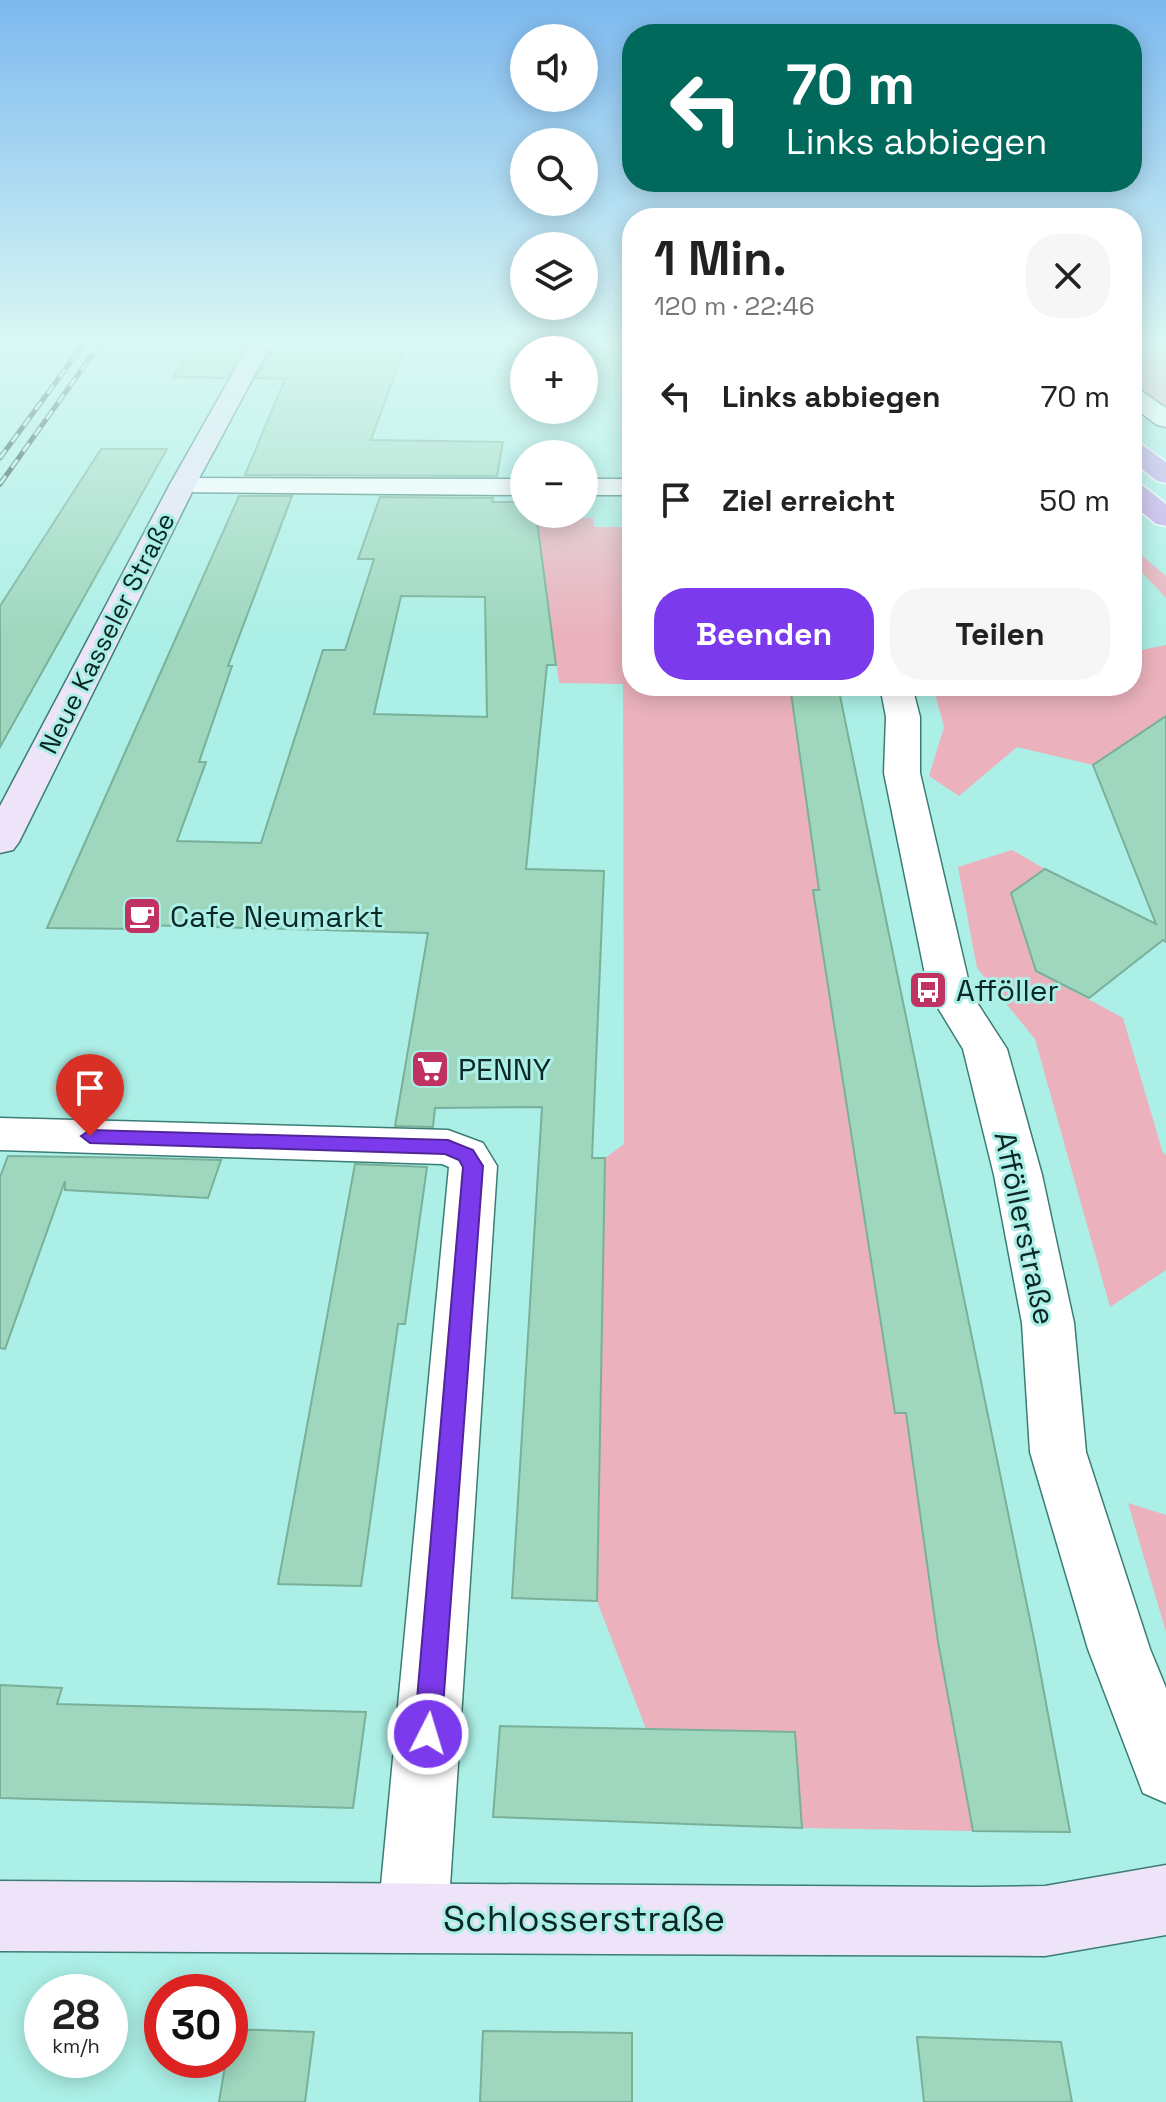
<!DOCTYPE html>
<html lang="de">
<head>
<meta charset="utf-8">
<style>
	:root { --surface:#fff; --page:#f6f6f6; --text:#222; --muted:#767676; --accent:#7c3aed }
	body { margin:0; font-family:"Space Grotesk",sans-serif; background:var(--page); color:var(--text); height:100vh; display:flex; flex-direction:column; font-size:30px; white-space:nowrap }
	* { box-sizing:border-box; margin:0 }
	p { font-size:26px; color:var(--muted) }
	.icon { flex:none; width:44px; height:44px; fill:none; stroke:currentColor; stroke-width:2; stroke-linecap:round; stroke-linejoin:round }
	.map { position:relative; flex:1; overflow:hidden }
	.side { position:absolute; left:622px; top:208px; width:520px; height:488px; display:flex; flex-direction:column; background:var(--surface); border-radius:32px; box-shadow:0 4px 20px #0003 }
	.side>* { flex:none }
	.hud { position:absolute; left:622px; top:24px; width:520px; height:168px; border-radius:32px; box-shadow:0 4px 20px #0003; background:#00695c; color:#fff; overflow:hidden }
	.tools { position:absolute; left:510px; top:24px; display:grid; gap:16px }
	.tools a { display:grid; place-items:center; width:88px; height:88px; border-radius:50%; background:var(--surface); box-shadow:0 4px 20px #0003; font-size:40px }
	.speed { position:absolute; left:24px; top:1974px; display:flex; gap:16px; font-size:40px; font-weight:700; text-align:center }
	.speed>* { display:grid; place-content:center; width:104px; height:104px; border-radius:50%; background:var(--surface); box-shadow:0 4px 20px #0003; line-height:1 }
	.speed small { font-size:20px; font-weight:400 }
	.speed .limit { border:12px solid #d22; background:#fff; color:#111 }
	.pin { position:absolute; display:grid; place-items:center; width:68px; height:68px; color:#fff; margin:-82px -34px; border-radius:50% 50% 50% 0; rotate:-45deg; box-shadow:0 0 8px #0007 }
	.pin .icon { rotate:45deg }
	.me { position:absolute; width:88px; margin:-44px; rotate:5deg; stroke-linejoin:round; filter:drop-shadow(0 0 6px #0008) }
	.turn { display:flex; align-items:center; gap:28px; height:168px; padding:0 32px; font-size:36px }
	.turn .icon { width:104px; height:104px; stroke-width:2.5 }
	.turn b { display:block; font-size:56px; line-height:68px }
	.round { display:grid; place-items:center; flex:none; width:84px; height:84px; border-radius:32px; background:var(--page) }
	.head { display:flex; align-items:center; justify-content:space-between; height:136px; padding:0 32px }
	h1 { font-size:48px; font-weight:800; line-height:60px }
	.primary-button { display:flex; gap:16px; margin-top:auto; padding:16px 32px }
	.primary-button a { flex:1; height:92px; border-radius:32px; background:var(--accent); color:#fff; font-size:32px; font-weight:800; line-height:92px; text-align:center }
	.primary-button a+a { background:var(--page); color:var(--text) }
	ul { padding:0; list-style:none }
	li { display:flex; align-items:center; gap:24px; height:104px; padding:0 32px }
	li div { flex:1 }
	li b { display:block; font-size:30px }
	li em { font-style:normal }
	.map>svg:first-child { display:block }
</style>
</head>
<body>
<div class="map">
<svg width="1166" height="2102" viewBox="0 0 1166 2102">
	<rect width="100%" height="100%" fill="#acefe6"/>
	<path fill="#ebb2bd" d="M1132,341H1162L1166,344V413L1132,388Z
		M537,518H593L594,527H632V686H790L820,890L813,891L895,1413H906L938,1642L973,1831L802,1828L795,1733L646,1729L597,1601L605,1158L624,1144L623,684L559,683Z
		M1132,547L1166,576V598L1132,562Z
		M1166,645V716L1093,765L1017,747L959,796L929,776L944,727L933,686H1132V652Z
		M1012,850L1045,869L1012,893L1036,971L1123,1018L1163,1153L1166,1155V1270L1110,1307L1035,1039L977,968L958,867Z
		M1128,1503L1166,1515V1633V1632Z"/>
	<path fill="#9ed7be" stroke="#79b099" stroke-width="2" fill-rule="evenodd" d="M195,341H248L227,378L173,377Z
		M276,341H407L371,440L503,442L497,476L245,475L285,379L256,378Z
		M101,449H167L0,747V606Z
		M239,496H292L228,666H232L199,762H206L177,841L261,843L323,650H345L374,559H358L380,497L493,498L492,502H524V514H536L556,665H547L526,869L604,871L592,1158H605L597,1601L512,1598L542,1107L435,1108L433,1127L395,1126L428,933L143,925L142,929L47,928ZM401,596L485,597L487,717L374,714Z
		M790,686H838L1035,1644L1070,1832L973,1831L938,1642L906,1413H895L813,890H819Z
		M1166,716V942L1163,940L1089,998L1036,971L1011,893L1045,869L1156,924L1093,765Z
		M8,1156L147,1158L221,1160L208,1198L65,1190V1181L5,1349L0,1348V1177Z
		M355,1164L427,1167L405,1324H398L361,1586L278,1584Z
		M0,1685L62,1688L57,1704L366,1712L353,1808L0,1798Z
		M500,1726L795,1732L802,1828L493,1817Z
		M231,2029L314,2032L305,2102H219L226,2060H230Z
		M483,2031L632,2033V2102H480Z
		M917,2037L1061,2042L1072,2102H924Z"/>
	<g fill="none" stroke-linecap="round" stroke-linejoin="round">
		<defs>
			<path id="street" d="M1132,388L1140,390L1166,408V427L1157,425L1132,406Z
				M182,478L524,479V495L173,492L169,486L173,480Z
				M584,479H632V495H584Z
				M880,686H912L920,717V773L968,979L974,998L1007,1049L1042,1175L1074,1323L1086,1452L1150,1649L1166,1688V1803L1143,1793L1088,1649L1030,1452L1022,1323L994,1175L963,1049L932,998L926,979L884,773L886,717Z
				M0,1118L448,1130L483,1143L497,1166L448,1917L438,1942L413,1952L388,1942L378,1917L449,1167L442,1164L0,1150Z"/>
			<path id="secondary" d="M251,341H273L195,486L19,842L13,850L0,853V806L169,486Z
				M1166,1865V1935L1045,1956L0,1951V1881L977,1887L1045,1886Z"/>
			<path id="highway" d="M1132,441L1141,444L1166,462V483L1157,481L1132,461Z
				M1132,483L1142,485L1166,504V526L1156,524L1132,504Z"/>
		</defs>
		<use href="#street" stroke="#3b7d75" stroke-width="3"/>
		<use href="#secondary" stroke="#3b7d75" stroke-width="3"/>
		<use href="#highway" stroke="#fff" stroke-width="3"/>
		<use href="#street" fill="#fff" fill-rule="evenodd"/>
		<use href="#secondary" fill="#eee4fa" fill-rule="evenodd"/>
		<use href="#highway" fill="#c7a5ed" fill-rule="evenodd"/>
		<defs>
			<path id="rail" d="M0,458L86,341
				M0,484L102,341"/>
		</defs>
		<use href="#rail" stroke="#1e3e3b" stroke-width="5"/>
		<use href="#rail" stroke="#acefe6" stroke-width="3" stroke-dasharray="10" stroke-linecap="butt"/>
	</g>
	<linearGradient id="sky" x2="0" y2="1"><stop stop-color="#7db9ef"/><stop offset="0.54" stop-color="#daf8f4"/><stop offset="1" stop-color="#daf8f4" stop-opacity="0"/></linearGradient>
	<rect width="1166" height="635" fill="url(#sky)"/>
	<path fill="#7c3aed" stroke="#51269a" stroke-width="2" d="M90,1130L448,1140L473,1150L483,1166L441,1734L437,1743L428,1747L418,1743L414,1734L463,1167L459,1160L445,1154L90,1143L81,1136Z"/>
	<defs>
		<symbol id="cafe-square" viewBox="-11 -11 22 22"><rect x="-9" y="-9" width="18" height="18" rx="4" fill="#c03261" stroke="#acefe6"/><path d="M-5.5-4.5H6V0H3Q3 3.5 0 3.5H-2.5Q-5.5 3.5-5.5 0ZM3-3.2v2h1.7v-2ZM-6 4.5H4V6H-6Z" fill="#fff"/></symbol>
		<symbol id="bus-square" viewBox="-11 -11 22 22"><rect x="-9" y="-9" width="18" height="18" rx="4" fill="#c03261" stroke="#acefe6"/><path d="M-5-6H5V4H4V6H2V4H-2V6H-4V4H-5ZM-3.5-4V0h7V-4ZM-3.5 1.2v1.5H-2V1.2ZM2 1.2v1.5H3.5V1.2Z" fill="#fff"/></symbol>
		<symbol id="supermarket-square" viewBox="-11 -11 22 22"><rect x="-9" y="-9" width="18" height="18" rx="4" fill="#c03261" stroke="#acefe6"/><path d="M-6-5.5h2.5l.6 2H6L4.5 2H-2.5L-4.4-4H-6ZM-1.5 3.2a1.3 1.3 0 1 0 .1 0ZM3 3.2a1.3 1.3 0 1 0 .1 0Z" fill="#fff"/></symbol>
	</defs>
	<g fill-rule="evenodd">
		<use href="#cafe-square" x="120" y="894" width="44" height="44"/>
		<use href="#bus-square" x="906" y="968" width="44" height="44"/>
		<use href="#supermarket-square" x="408" y="1047" width="44" height="44"/>
	</g>
	<g text-anchor="middle" dominant-baseline="central" stroke-width="6" stroke-linejoin="round" paint-order="stroke">
		<g font-size="26" fill="#0b2724" stroke="#acefe6">
			<text transform="translate(107 633) rotate(-63)">Neue Kasseler Straße</text>
		</g>
		<g font-size="30" fill="#0b2724" stroke="#acefe6" text-anchor="start">
			<text x="170" y="916">Cafe Neumarkt</text>
			<text x="956" y="990">Afföller</text>
			<text x="458" y="1069">PENNY</text>
		</g>
		<g font-size="30" fill="#0b2724" stroke="#acefe6">
			<text transform="translate(1025 1228) rotate(78)">Afföllerstraße</text>
		</g>
		<g font-size="36" fill="#0b2724" stroke="#acefe6">
			<text x="584" y="1919">Schlosserstraße</text>
		</g>
	</g>
</svg>
<div class="tools">
<a><svg class="icon" aria-label="sound" viewBox="0 0 24 24"><path d="M4 9h4l5-4v14l-5-4H4zM17 9q2 3 0 6"/></svg></a>
<a><svg class="icon" aria-label="search" viewBox="0 0 24 24"><circle cx="10" cy="10" r="6"/><path d="M15 15l6 6"/></svg></a>
<a><svg class="icon" aria-label="layers" viewBox="0 0 24 24"><path d="M12 4l9 5-9 5-9-5zM3 14l9 5 9-5"/></svg></a>
<a>+</a>
<a>−</a>
</div>
<div class="speed"><div>28<small>km/h</small></div><div class="limit">30</div></div>
<div class="pin" style="left:90px;top:1136px;background:#d93025"><svg class="icon" aria-label="arrive" viewBox="0 0 24 24"><path d="M6 21V4h12l-3 4 3 4H6"/></svg></div>
<svg class="me" style="left:428px;top:1734px" viewBox="-20 -20 40 40"><circle r="17" fill="#7c3aed" stroke="#fff" stroke-width="3"/><path d="M0-11L8 9 0 5-8 9z" fill="#fff"/></svg>
<div class="hud">
<div class="turn"><svg class="icon" aria-label="left" viewBox="0 0 24 24"><path d="M17 20v-9H6M10 6l-5 5 5 5"/></svg><div><b>70 m</b>Links abbiegen</div></div>
</div>
<section class="side">
<div class="head"><div><h1>1 Min.</h1><p>120 m · 22:46</p></div><a class="round"><svg class="icon" aria-label="close" viewBox="0 0 24 24"><path d="M6 6l12 12M18 6L6 18"/></svg></a></div>
<ul>
<li><svg class="icon" aria-label="left" viewBox="0 0 24 24"><path d="M17 20v-9H6M10 6l-5 5 5 5"/></svg><div><b>Links abbiegen</b></div><em>70 m</em></li>
<li><svg class="icon" aria-label="arrive" viewBox="0 0 24 24"><path d="M6 21V4h12l-3 4 3 4H6"/></svg><div><b>Ziel erreicht</b></div><em>50 m</em></li>
</ul>
<div class="primary-button"><a>Beenden</a><a>Teilen</a></div>
</section>
</div>
</body>
</html>
